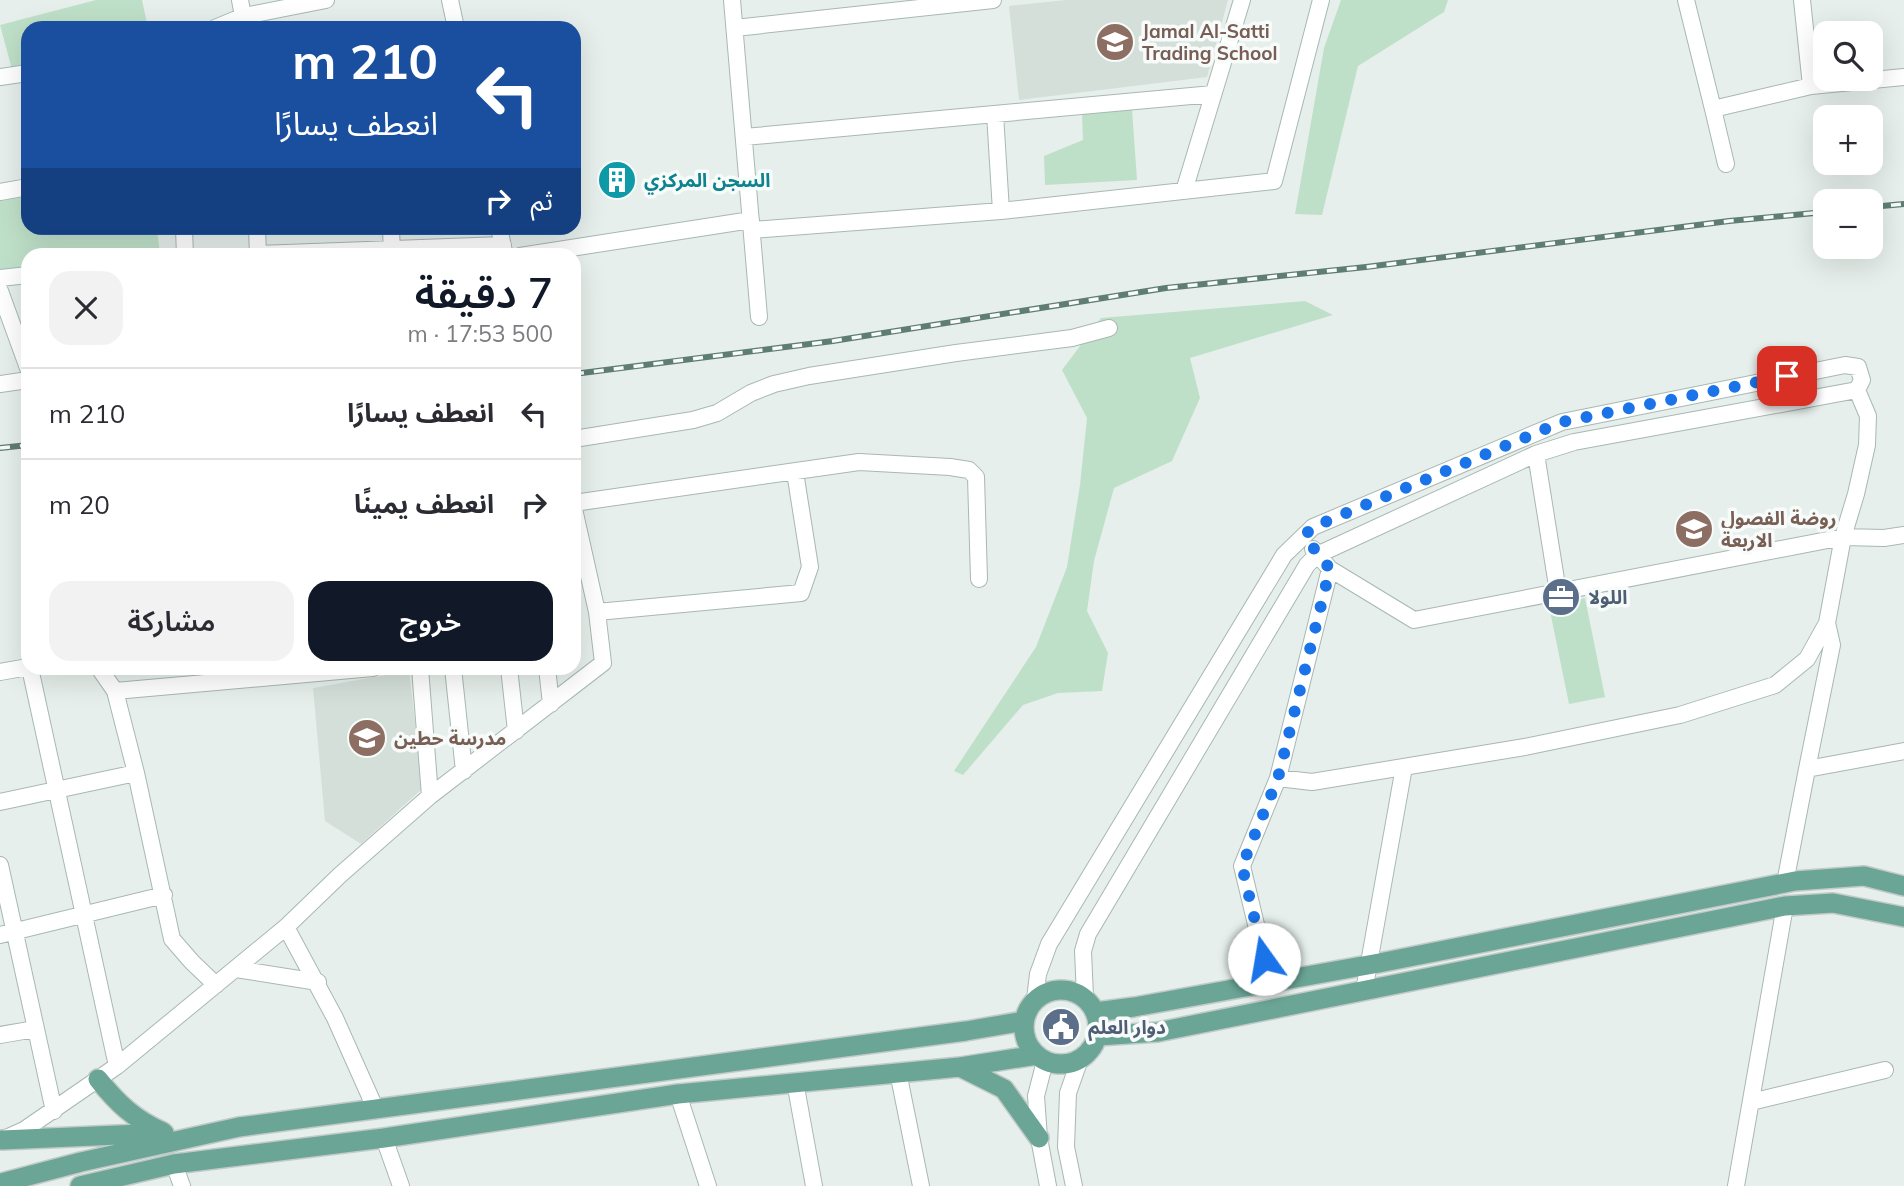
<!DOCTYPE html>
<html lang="ar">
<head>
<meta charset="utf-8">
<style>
	:root { --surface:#fff; --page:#f2f2f3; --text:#2b2b33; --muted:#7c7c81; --line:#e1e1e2; --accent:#111827 }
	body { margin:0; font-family:Mulish,"Noto Sans Arabic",sans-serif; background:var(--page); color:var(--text); direction:rtl; height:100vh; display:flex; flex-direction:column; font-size:26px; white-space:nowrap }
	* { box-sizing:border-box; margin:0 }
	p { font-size:23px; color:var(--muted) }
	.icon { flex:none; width:38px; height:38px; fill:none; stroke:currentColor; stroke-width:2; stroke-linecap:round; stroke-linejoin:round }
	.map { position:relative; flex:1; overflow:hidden; direction:ltr }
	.details { position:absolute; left:21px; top:248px; width:560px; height:427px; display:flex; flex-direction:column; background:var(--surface); border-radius:21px; box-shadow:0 7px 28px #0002; direction:rtl }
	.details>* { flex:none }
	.guide { position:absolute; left:21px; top:21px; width:560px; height:214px; border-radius:21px; box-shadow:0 7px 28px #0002; direction:rtl; background:#1a4fa0; color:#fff; overflow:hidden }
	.buttons { position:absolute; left:1813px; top:21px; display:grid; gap:14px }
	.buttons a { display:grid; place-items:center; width:70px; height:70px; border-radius:14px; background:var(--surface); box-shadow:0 7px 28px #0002; font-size:35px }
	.pin { position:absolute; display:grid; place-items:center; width:60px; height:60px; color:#fff; margin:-30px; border-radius:14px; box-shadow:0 4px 10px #0006 }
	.me { position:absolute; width:77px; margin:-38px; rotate:347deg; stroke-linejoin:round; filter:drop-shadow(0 0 5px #0008) }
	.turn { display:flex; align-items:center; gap:24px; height:147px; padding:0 28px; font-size:32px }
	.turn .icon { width:91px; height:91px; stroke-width:2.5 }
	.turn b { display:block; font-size:49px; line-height:60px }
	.then { display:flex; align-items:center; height:66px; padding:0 28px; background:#0003; gap:14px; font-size:26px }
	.round { display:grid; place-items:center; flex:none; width:74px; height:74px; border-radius:21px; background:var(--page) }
	.head { display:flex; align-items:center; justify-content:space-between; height:119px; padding:0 28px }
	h1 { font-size:42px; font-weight:600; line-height:52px; color:var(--accent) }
	.button { display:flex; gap:14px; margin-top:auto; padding:14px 28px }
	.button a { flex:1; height:80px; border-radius:21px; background:var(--accent); color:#fff; font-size:28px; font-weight:600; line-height:80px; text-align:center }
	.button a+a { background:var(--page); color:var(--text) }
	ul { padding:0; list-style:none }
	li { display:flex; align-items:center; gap:21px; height:91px; padding:0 28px; border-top:2px solid var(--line) }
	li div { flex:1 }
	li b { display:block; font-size:26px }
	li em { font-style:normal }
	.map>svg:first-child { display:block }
</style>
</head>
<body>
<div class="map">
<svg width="1904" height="1186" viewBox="0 0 1904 1186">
	<rect width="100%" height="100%" fill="#e6efeb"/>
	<path fill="#d4dfda" d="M1066,0H1228L1207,77L1019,100L1009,6Z
		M409,671L423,788L361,844L325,821L313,688Z"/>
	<path fill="#bfe0c8" d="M96,0H142L148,28H28V70L13,73L0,25Z
		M1341,0H1448L1444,12L1358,66L1322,215L1295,214L1324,48Z
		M1132,109L1137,180L1045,185L1044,156L1083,140L1082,112Z
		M28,195V228H157L160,255L28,256V272L0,275V200Z
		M1305,301L1333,315L1190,358L1200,398L1172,461L1114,488L1094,561L1087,611L1108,653L1102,691L1058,693L1023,705L963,775L954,771L1036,647L1067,567L1080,485L1087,418L1062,370L1101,318Z
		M1585,598L1605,697L1569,704L1549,606Z"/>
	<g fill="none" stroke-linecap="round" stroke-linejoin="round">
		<defs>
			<path id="minor" d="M240,0L245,28
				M450,0L456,28
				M732,0L759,317
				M1686,0L1713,109L1811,86
				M1802,0L1811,86L1904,77
				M215,28L244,16L326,0
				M735,28L993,0
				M0,77L28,73
				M1713,109L1726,164
				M995,114L1001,211
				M744,137L1213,94
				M1184,191L1242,0
				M0,192L28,187
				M184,228L185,256
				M257,228L258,256
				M391,228L392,256
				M499,228L505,256
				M752,230L1001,211L1274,181L1321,0
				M258,254L503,245
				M520,256L751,220
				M0,278L28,275
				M0,291L28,368
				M0,384L28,380
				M574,439L693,420L717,413L751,393L774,384L809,376L956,353L1072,338L1109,328
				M1536,454L1558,592
				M574,503L859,462L950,467L969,470L976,477L979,579
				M1313,549L1330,569L1278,778L1312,782L1525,747L1680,715L1775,685L1807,659L1827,623L1843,537L1856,494L1867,445L1868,416L1857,390
				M1330,569L1414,620L1843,537L1884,538L1904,535
				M597,612L801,593L810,567L795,472
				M30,668L117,1066
				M99,668L115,691L136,773L172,939L192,962L216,985
				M420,668L430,796
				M453,668L464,771
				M509,668L516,731
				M547,668L551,704
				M0,672L28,667
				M115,691L373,668
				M1807,769L1832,645L1827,623
				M0,802L136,773
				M0,865L54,1111
				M1785,883L1807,769L1904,751
				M286,927L335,1018L376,1110
				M0,935L164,895
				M236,969L318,982
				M1270,983L1242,866L1278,778
				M1364,991L1404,767
				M1035,999L1038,974L1049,944L1284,555L1313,527L1562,422L1845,365L1858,367L1862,380L1857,390L1574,442L1536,454L1317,555L1307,565L1088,934L1083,951L1085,997
				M0,1035L35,1029
				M1045,1061L1036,1096L1039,1138L1048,1186
				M898,1072L921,1186
				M795,1082L814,1186
				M678,1094L708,1186
				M1751,1102L1885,1070
				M6,1138L24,1130L117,1066L286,927L340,875L430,796L603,663L597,612L574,509
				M384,1138L401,1186
				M174,1164L182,1186
				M1074,1186L1066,1147L1068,1093L1080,1059
				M1736,1186L1785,906"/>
			<path id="major" d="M1024 1027a37 37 0 1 1 74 0a37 37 0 1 1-74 0Z
				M1096,1012L1134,1007L1379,963L1795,881L1864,876L1904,886
				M1098,1036L1158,1032L1785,906L1833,903L1904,917
				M960,1067L1004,1089L1039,1138
				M98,1079C117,1103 135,1120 163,1132
				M2,1140L164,1133
				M1,1183L81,1162L239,1127L966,1031L1024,1021
				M80,1186L174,1164L384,1138L678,1094L960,1067L1037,1055"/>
		</defs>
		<use href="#minor" stroke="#a8b8b2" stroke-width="18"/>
		<use href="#major" stroke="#c2cac8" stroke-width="22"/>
		<use href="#minor" stroke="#fff" stroke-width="16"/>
		<use href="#major" stroke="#6aa596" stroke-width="19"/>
		<defs>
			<path id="rail" d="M1871,207L1904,204
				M574,374L833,341L1166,288L1366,267L1729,221L1825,212
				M0,448L28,445"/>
		</defs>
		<use href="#rail" stroke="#5f7d75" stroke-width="6"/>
		<use href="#rail" stroke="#f7fbf9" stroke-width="3.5" stroke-dasharray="10" stroke-linecap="butt"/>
	</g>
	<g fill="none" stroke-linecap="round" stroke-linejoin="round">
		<path stroke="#1a73e8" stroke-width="12" stroke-dasharray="0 21.6" d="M1264,959L1242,866L1278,778L1330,569L1304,536L1313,527L1562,422L1787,376"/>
	</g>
	<defs>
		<symbol id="school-disc" viewBox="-11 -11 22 22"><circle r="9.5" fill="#8d6e63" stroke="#f7fbf9"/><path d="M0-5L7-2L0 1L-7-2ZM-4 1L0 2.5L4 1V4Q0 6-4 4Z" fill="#fff"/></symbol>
		<symbol id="building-disc" viewBox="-11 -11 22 22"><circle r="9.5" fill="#0f9aa8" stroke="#f7fbf9"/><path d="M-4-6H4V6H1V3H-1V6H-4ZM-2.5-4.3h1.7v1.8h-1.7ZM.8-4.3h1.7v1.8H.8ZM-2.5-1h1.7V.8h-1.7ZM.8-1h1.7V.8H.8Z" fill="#fff"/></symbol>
		<symbol id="office-disc" viewBox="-11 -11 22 22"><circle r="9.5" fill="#5c6f8a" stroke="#f7fbf9"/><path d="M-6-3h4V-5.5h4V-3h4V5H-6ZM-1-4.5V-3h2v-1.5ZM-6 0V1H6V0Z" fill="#fff"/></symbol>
		<symbol id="civic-disc" viewBox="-11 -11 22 22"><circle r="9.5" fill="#5c6f8a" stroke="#f7fbf9"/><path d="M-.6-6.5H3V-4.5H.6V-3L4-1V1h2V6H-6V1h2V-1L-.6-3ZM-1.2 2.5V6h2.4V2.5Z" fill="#fff"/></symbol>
	</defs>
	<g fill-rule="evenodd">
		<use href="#school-disc" x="1093" y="20" width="44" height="44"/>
		<use href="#building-disc" x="595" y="158" width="44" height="44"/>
		<use href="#school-disc" x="1672" y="507" width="44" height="44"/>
		<use href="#office-disc" x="1539" y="575" width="44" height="44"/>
		<use href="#school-disc" x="345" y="716" width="44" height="44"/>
		<use href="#civic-disc" x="1039" y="1005" width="44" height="44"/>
	</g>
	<g text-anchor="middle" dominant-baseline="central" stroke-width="7" stroke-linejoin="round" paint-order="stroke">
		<g font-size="19" font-weight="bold" fill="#785e54" stroke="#f7fbf9" text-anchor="start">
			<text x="1142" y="31">Jamal Al-Satti<tspan x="1142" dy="22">Trading School</tspan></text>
			<text x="1721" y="518">روضة الفصول<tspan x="1721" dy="22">الاربعة</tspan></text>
			<text x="394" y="738">مدرسة حطين</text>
		</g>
		<g font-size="19" font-weight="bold" fill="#0d838f" stroke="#f7fbf9" text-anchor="start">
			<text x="644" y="180">السجن المركزي</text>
		</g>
		<g font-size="19" font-weight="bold" fill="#4e5e75" stroke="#f7fbf9" text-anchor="start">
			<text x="1588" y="597">اللولا</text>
			<text x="1088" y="1027">دوار العلم</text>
		</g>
	</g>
</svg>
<div class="buttons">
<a><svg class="icon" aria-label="search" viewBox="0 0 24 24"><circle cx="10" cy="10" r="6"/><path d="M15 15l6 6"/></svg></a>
<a>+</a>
<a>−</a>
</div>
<div class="pin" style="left:1787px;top:376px;background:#d93025"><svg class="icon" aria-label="arrive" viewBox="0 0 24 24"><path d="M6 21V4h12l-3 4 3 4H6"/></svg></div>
<svg class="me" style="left:1264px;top:959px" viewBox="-20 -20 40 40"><circle r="19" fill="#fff"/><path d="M0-13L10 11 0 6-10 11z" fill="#1a73e8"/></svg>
<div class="guide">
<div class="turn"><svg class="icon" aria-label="left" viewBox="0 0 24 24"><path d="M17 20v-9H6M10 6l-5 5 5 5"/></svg><div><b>210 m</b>انعطف يسارًا</div></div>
<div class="then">ثم<svg class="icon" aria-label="right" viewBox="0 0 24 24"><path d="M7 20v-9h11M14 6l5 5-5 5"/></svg></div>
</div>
<section class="details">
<div class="head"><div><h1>7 دقيقة</h1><p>500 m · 17:53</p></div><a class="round"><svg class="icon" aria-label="close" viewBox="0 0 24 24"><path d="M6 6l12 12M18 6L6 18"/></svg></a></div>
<ul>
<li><svg class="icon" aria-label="left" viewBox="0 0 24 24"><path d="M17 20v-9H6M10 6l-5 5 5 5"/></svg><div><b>انعطف يسارًا</b></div><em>210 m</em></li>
<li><svg class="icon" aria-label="right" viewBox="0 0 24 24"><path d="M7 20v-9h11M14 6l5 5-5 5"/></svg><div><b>انعطف يمينًا</b></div><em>20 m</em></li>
</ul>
<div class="button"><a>خروج</a><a>مشاركة</a></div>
</section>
</div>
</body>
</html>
